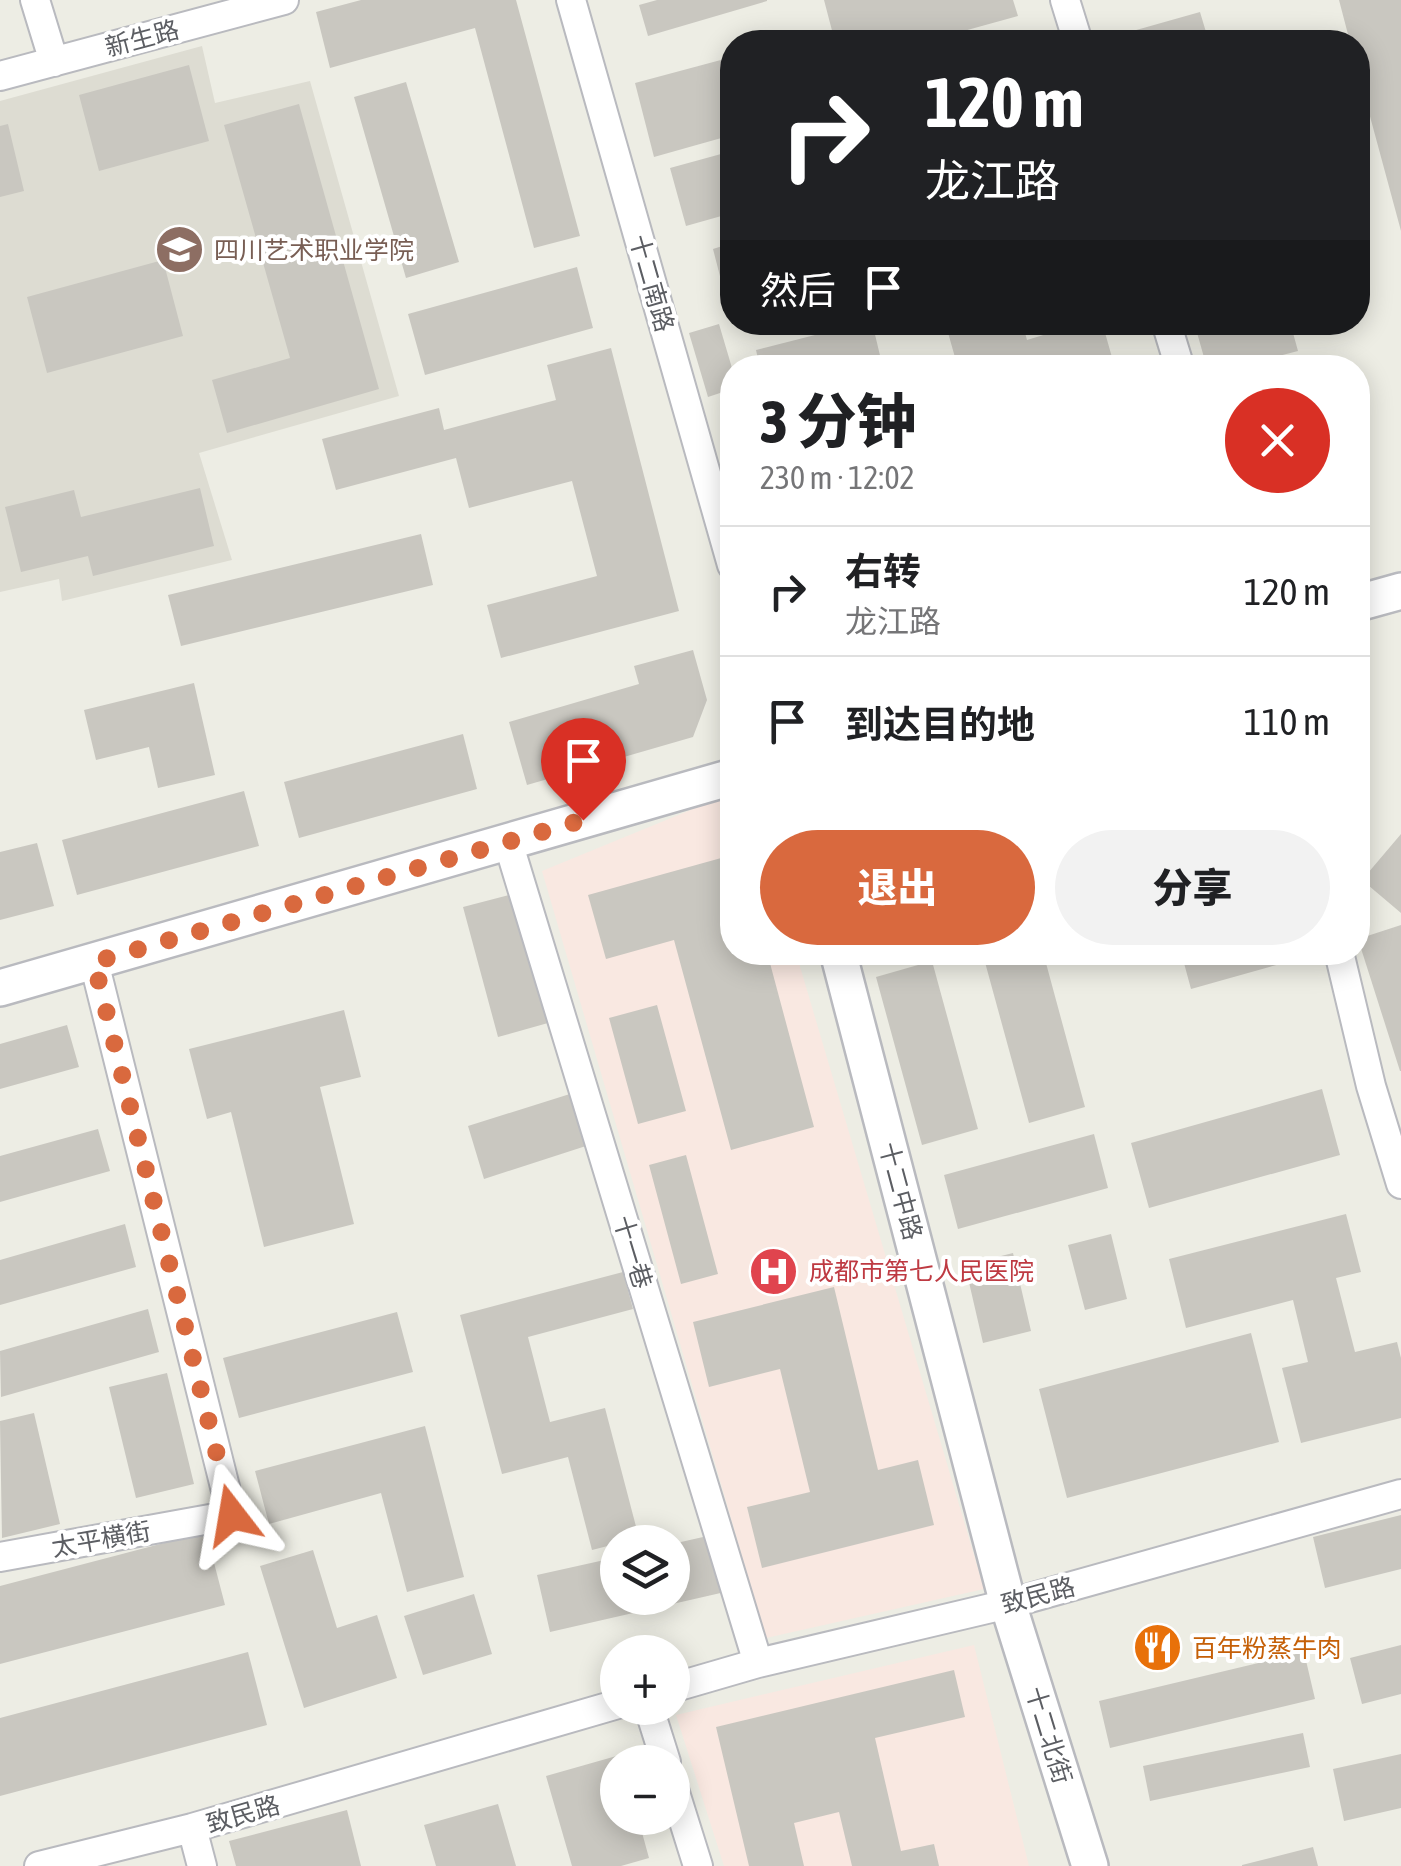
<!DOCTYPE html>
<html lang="zh">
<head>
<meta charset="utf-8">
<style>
	:root { --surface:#fff; --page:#f2f2f2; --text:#202124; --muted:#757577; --line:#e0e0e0; --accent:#d9693e }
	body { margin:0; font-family:"Asap Condensed","Noto Sans SC",sans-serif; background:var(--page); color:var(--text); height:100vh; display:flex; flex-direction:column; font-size:38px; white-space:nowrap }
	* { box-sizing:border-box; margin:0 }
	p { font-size:32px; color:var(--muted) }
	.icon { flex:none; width:55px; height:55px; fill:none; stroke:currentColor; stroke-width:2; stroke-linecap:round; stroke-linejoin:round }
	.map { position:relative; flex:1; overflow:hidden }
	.details { position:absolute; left:720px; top:355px; width:650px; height:610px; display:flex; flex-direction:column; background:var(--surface); border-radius:40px; box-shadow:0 5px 25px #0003 }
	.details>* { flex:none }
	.guide { position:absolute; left:720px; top:30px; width:650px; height:305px; border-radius:40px; box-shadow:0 5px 25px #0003; background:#202124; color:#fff; overflow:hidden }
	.fabs { position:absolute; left:600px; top:1525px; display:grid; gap:20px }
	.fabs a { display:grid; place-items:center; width:90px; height:90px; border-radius:50%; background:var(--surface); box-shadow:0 5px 25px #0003; font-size:50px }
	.pin { position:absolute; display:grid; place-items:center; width:85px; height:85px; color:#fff; margin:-102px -42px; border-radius:50% 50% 50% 0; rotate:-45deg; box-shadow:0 0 10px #0007 }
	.pin .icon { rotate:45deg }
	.me { position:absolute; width:110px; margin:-55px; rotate:346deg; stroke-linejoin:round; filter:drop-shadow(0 0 8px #0008) }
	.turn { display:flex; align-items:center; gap:35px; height:210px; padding:0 40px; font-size:45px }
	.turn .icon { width:130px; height:130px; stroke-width:2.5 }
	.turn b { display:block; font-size:70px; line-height:85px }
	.then { display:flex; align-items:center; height:95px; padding:0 40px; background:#0003; gap:20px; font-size:38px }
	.round { display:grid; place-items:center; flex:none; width:105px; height:105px; border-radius:52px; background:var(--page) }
	.headline { display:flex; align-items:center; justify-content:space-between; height:170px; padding:0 40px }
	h1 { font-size:60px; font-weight:800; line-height:75px }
	.primary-button { display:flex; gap:20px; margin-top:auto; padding:20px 40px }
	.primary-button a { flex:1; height:115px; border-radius:60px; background:var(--accent); color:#fff; font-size:40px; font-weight:800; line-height:115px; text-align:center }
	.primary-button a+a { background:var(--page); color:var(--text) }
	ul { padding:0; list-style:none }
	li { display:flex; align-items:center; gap:30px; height:130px; padding:0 40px; border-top:2px solid var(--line) }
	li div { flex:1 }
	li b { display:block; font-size:38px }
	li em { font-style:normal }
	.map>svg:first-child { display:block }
</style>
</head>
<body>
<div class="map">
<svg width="1401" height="1866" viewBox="0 0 1401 1866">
	<rect width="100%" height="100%" fill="#edede4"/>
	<path fill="#dddcd2" d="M202,46L215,103L310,81L399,396L199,453L232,560L62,601L59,579L0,592V101Z"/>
	<path fill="#f9e8e1" d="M732,793V952L796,953L984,1589L766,1638L542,871Z
		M974,1645L1029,1866H724L676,1715Z"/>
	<path fill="#c9c7c0" d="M361,0H516L580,236L534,248L475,28L330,68L316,12Z
		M657,0H767V1L648,36L639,5Z
		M824,0H1013L1018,16L924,42H835Z
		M1339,0H1401V231L1358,72V42H1350Z
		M1200,12L1209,42H1117L1115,36Z
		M732,57V135L654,157L635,83Z
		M189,65L209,141L99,171L79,95Z
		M406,82L459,262L406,278L354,97Z
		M299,104L379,389L227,433L212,380L290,358L224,125Z
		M8,124L24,191L0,197V126Z
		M732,151V213L686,226L670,168Z
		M732,243V281L722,284L713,249Z
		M163,260L183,336L47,373L27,297Z
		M577,267L593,328L425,375L408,314Z
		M866,322H872L883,368H760L756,350Z
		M945,322H1022L1027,340L1086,322H1102L1115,368H958Z
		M1194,322H1290L1298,351L1267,359L1269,368H1207Z
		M719,324L732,368V389L708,397L689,333Z
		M611,348L679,611L501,658L487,605L597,576L572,481L469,508L456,458L336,490L322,439L439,408L444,430L556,400L547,365Z
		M732,422V464H731L721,426Z
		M200,488L214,546L93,576L88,556L21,572L5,507L74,490L81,517Z
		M421,534L433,585L181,646L168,595Z
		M693,650L707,700L693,737L527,785L509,722L639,684L634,666Z
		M194,683L215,775L158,788L149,747L96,760L84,710Z
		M463,734L477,789L299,838L284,782Z
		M244,791L259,846L77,895L62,840Z
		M1401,834V913L1362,880Z
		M37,843L54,906L0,920V852Z
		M732,855V952H767L814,1127L731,1150L674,940L606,959L588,895Z
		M513,894L548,1023L498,1037L463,907Z
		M1401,925V1071H1400L1358,939Z
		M992,952H1043L1085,1107L1029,1123L983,955Z
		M1181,952H1296L1298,959L1191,989Z
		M932,961L978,1129L922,1145L876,977Z
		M657,1005L686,1111L638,1124L609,1018Z
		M344,1010L361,1077L320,1087L354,1224L264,1247L231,1112L207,1119L189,1049Z
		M67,1025L79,1067L0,1089V1044Z
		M1322,1089L1340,1155L1149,1208L1131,1143Z
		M573,1093L589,1145L484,1179L468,1126Z
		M98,1129L110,1171L0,1202V1156Z
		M1094,1134L1108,1188L958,1229L944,1175Z
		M686,1155L718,1274L681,1284L649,1165Z
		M1346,1214L1361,1272L1336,1278L1355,1352L1397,1342L1401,1358V1418L1301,1443L1282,1368L1308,1362L1293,1300L1186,1328L1169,1259Z
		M125,1224L136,1267L0,1305V1260Z
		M1111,1234L1127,1299L1085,1310L1068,1245Z
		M1013,1253L1031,1331L983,1343L965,1265Z
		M623,1272L633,1309L528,1337L550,1422L605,1408L639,1538L592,1550L568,1457L502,1474L460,1315Z
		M834,1287L878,1470L918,1460L934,1525L762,1568L747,1507L810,1492L780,1369L709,1387L693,1322Z
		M148,1309L159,1352L1,1397L0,1351Z
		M397,1312L413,1372L239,1418L223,1358Z
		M1251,1333L1279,1442L1067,1498L1039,1389Z
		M167,1373L194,1484L136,1498L109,1387Z
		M34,1413L60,1524L2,1538L0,1421Z
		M425,1426L464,1577L407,1592L381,1493L269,1524L255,1471Z
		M1401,1515V1569L1325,1588L1313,1537Z
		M206,1532L225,1605L0,1664V1586Z
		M712,1535L725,1592L550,1632L537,1575L618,1557V1598H672V1544Z
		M313,1550L337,1628L377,1615L397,1678L304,1708L260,1566Z
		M474,1594L492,1654L423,1675L404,1616Z
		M1401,1645V1694L1362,1704L1350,1658Z
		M248,1652L267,1725L0,1796V1718Z
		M1304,1652L1315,1699L1110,1748L1099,1701Z
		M954,1670L965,1717L875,1738L901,1851L934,1844L939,1866H852L839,1812L794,1823L804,1866H749L716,1727Z
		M1303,1733L1310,1767L1150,1801L1143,1766Z
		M1401,1754V1808L1344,1821L1333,1769Z
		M620,1755L618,1818H638L649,1858L621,1866H572L546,1776Z
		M498,1804L516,1866H436L424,1825Z
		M347,1810L361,1866H236L229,1841Z
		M1313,1847L1318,1866H1242V1865Z"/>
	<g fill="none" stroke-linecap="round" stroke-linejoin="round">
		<defs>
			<path id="minor" d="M35,0L54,62
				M571,0L732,565
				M1065,0L1078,42
				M0,76L284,0
				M1166,322L1180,368
				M508,842L758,1663
				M1339,952L1371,1086L1401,1184
				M0,1557L232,1515L94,962
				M672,1688L758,1663L1008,1604L1401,1494
				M649,1708L666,1762
				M672,1783L698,1866
				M192,1828L202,1866
				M39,1866L192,1828L618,1704"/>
			<path id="tertiary" d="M1358,603L1401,591
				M838,952L1008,1604L1090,1866
				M0,988L732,777"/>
		</defs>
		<use href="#minor" stroke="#b9babf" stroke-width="32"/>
		<use href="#tertiary" stroke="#b9babf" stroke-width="40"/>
		<use href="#minor" stroke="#fff" stroke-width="28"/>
		<use href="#tertiary" stroke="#fff" stroke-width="35"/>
	</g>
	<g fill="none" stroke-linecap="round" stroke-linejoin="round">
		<path stroke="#d9693e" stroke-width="18" stroke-dasharray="0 32.4" d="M232,1515L94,962L583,820"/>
	</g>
	<defs>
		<symbol id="university-disc" viewBox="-11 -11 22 22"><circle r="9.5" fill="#8d6e63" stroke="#fff"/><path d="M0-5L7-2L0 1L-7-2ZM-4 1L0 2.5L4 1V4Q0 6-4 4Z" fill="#fff"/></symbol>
		<symbol id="hospital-disc" viewBox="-11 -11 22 22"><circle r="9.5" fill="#e0444e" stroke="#fff"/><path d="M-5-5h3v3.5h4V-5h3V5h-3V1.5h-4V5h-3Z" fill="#fff"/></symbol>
		<symbol id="restaurant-disc" viewBox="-11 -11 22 22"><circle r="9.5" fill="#e8710a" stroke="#fff"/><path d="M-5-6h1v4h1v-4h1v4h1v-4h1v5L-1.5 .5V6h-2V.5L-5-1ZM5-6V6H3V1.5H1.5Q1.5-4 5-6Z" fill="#fff"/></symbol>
	</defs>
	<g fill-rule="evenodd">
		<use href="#university-disc" x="152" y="222" width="55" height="55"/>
		<use href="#hospital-disc" x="746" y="1244" width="55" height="55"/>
		<use href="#restaurant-disc" x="1130" y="1620" width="55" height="55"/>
	</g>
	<g text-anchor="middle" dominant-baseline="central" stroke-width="8" stroke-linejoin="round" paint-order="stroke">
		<g font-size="25" fill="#5c5e63" stroke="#fff">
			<text transform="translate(142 38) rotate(-15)">新生路</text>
			<text transform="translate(652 283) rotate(74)">十二南路</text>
			<text transform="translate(901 1191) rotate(75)">十二中路</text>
			<text transform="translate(633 1252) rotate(73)">十一巷</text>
			<text transform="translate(101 1539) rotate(-10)">太平横街</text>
			<text transform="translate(1038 1595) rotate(-15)">致民路</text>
			<text transform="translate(1049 1735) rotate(73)">十二北街</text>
			<text transform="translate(243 1814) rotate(-16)">致民路</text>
		</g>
		<g font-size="25" fill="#785e54" stroke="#fff" text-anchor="start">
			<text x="214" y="250">四川艺术职业学院</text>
		</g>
		<g font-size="25" fill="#be3a42" stroke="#fff" text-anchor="start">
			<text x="809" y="1271">成都市第七人民医院</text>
		</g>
		<g font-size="25" fill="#c56008" stroke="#fff" text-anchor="start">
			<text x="1192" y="1648">百年粉蒸牛肉</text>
		</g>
	</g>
</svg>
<div class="fabs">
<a><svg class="icon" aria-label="layers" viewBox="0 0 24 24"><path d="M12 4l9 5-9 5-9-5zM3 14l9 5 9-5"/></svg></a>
<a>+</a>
<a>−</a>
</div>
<div class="pin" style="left:583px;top:820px;background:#d93025"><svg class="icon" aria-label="arrive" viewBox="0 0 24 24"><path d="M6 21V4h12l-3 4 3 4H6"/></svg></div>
<svg class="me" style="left:232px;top:1515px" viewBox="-20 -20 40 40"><path d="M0-17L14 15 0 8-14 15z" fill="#d9693e" stroke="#fff" stroke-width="4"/></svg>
<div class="guide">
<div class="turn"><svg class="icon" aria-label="right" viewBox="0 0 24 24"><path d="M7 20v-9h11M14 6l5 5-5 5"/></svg><div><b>120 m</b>龙江路</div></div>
<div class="then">然后<svg class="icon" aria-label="arrive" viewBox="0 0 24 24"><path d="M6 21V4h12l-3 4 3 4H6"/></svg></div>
</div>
<section class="details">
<div class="headline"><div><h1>3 分钟</h1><p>230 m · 12:02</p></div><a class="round" style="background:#d93025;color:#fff"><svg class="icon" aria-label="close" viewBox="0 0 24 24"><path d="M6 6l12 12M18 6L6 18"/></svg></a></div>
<ul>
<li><svg class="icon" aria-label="right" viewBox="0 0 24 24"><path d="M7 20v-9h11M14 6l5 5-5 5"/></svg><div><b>右转</b><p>龙江路</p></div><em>120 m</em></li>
<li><svg class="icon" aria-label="arrive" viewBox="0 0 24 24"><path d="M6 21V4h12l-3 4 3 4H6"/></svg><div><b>到达目的地</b></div><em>110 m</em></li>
</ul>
<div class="primary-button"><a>退出</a><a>分享</a></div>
</section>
</div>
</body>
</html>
